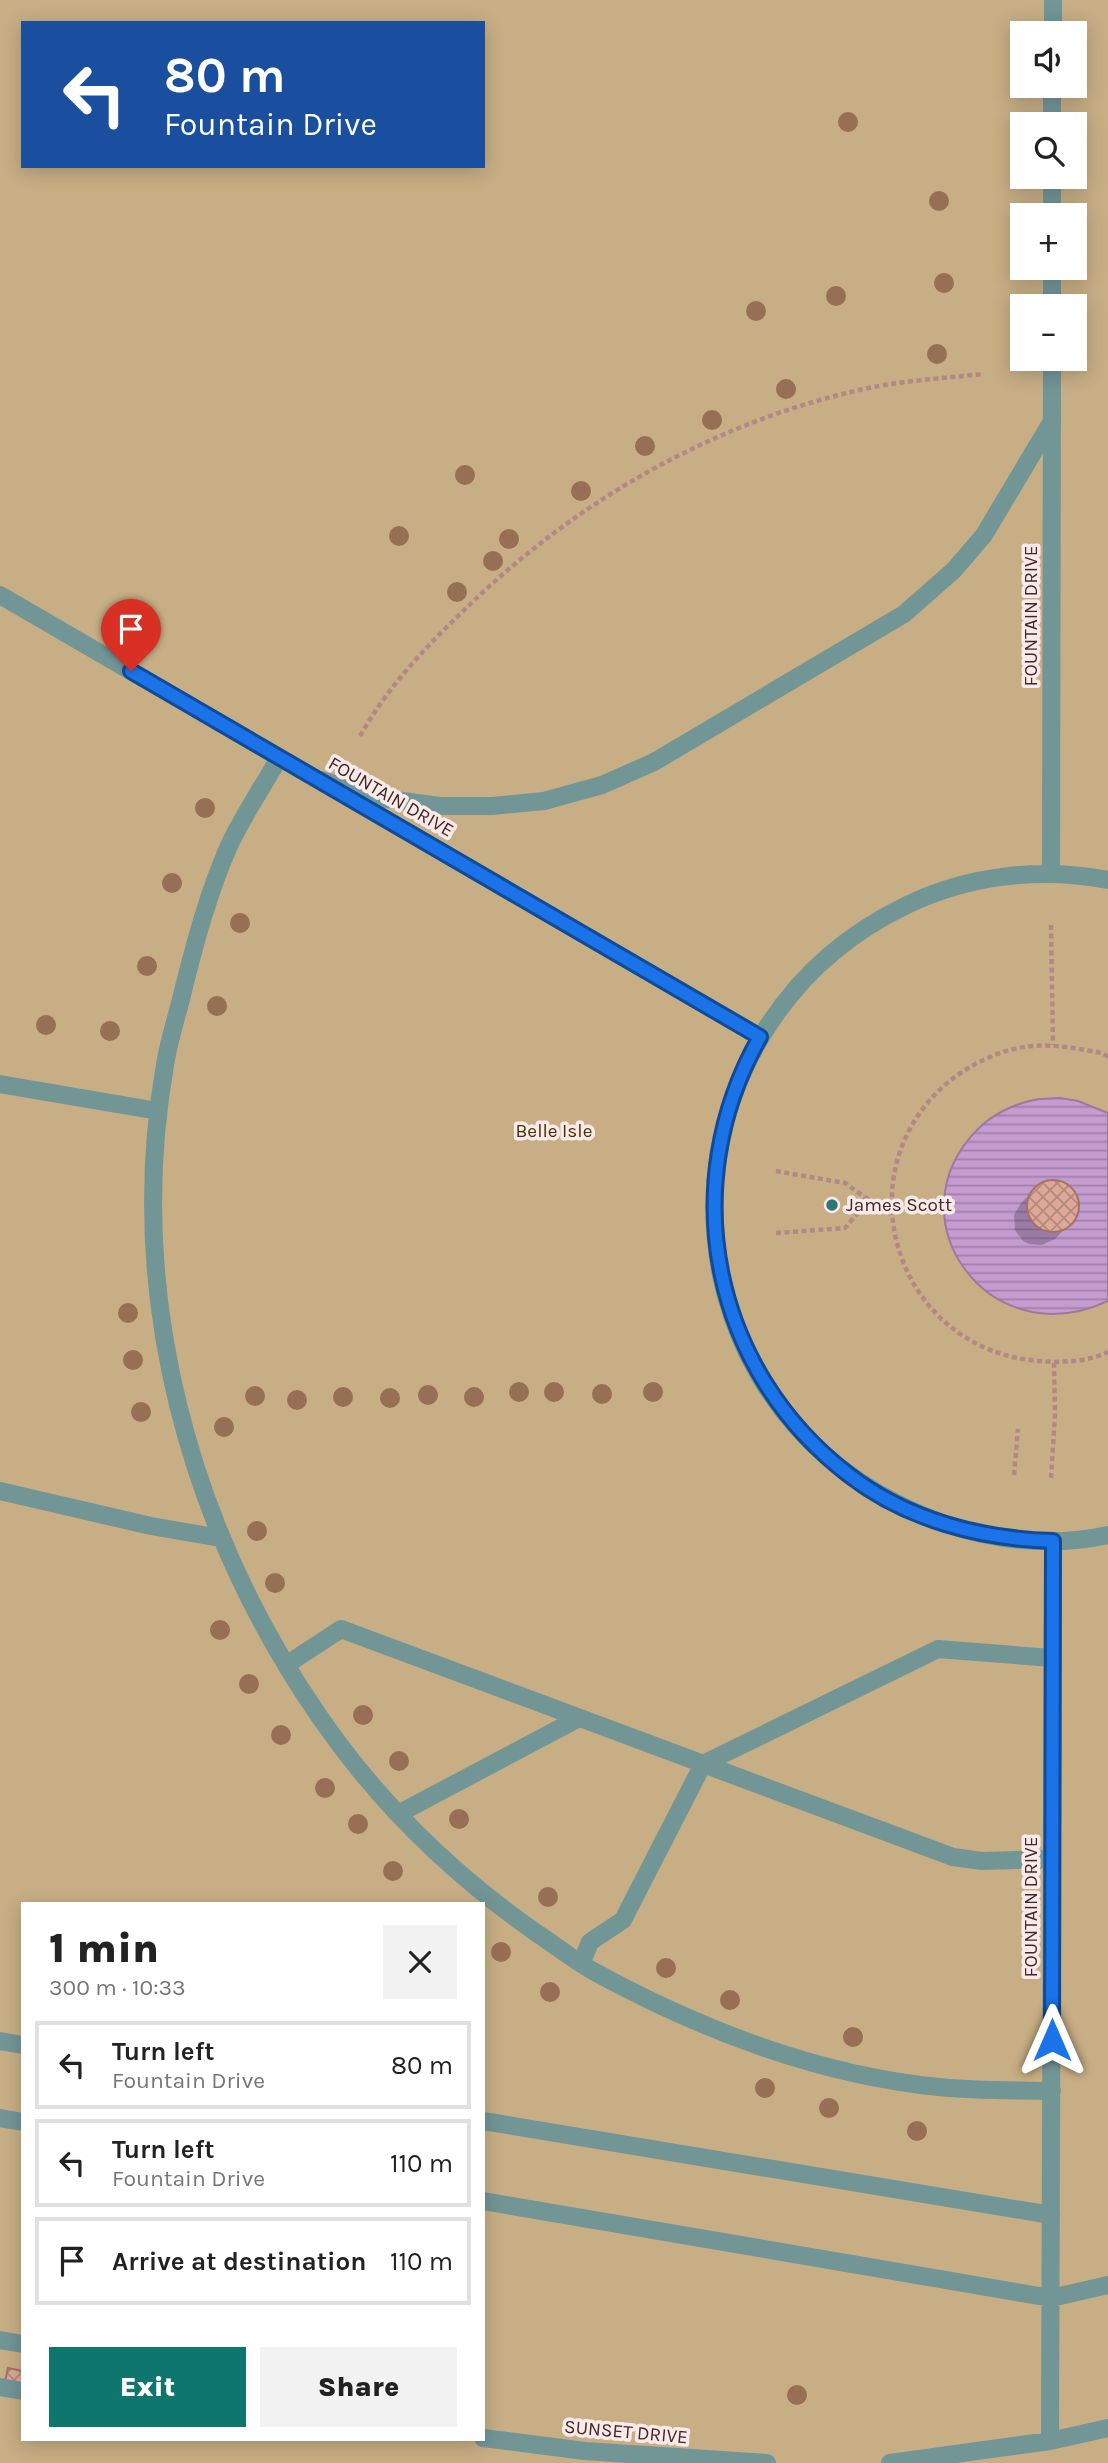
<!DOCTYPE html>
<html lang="en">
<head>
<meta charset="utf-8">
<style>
	:root { --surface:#fff; --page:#f2f2f2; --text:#222; --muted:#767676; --line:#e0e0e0; --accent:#0f766e }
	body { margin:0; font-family:Karla,sans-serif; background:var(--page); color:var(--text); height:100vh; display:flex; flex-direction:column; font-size:26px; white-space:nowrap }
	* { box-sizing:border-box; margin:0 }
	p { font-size:23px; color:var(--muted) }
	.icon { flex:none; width:38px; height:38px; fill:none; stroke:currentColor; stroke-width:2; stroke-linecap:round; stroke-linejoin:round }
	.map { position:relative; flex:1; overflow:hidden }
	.side { position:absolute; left:21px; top:1902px; width:464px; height:539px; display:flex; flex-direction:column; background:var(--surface); border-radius:0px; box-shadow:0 4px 18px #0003 }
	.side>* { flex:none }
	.top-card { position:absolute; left:21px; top:21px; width:464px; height:147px; border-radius:0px; box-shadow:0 4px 18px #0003; background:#1a4fa0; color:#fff; overflow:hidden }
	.buttons { position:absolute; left:1010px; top:21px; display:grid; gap:14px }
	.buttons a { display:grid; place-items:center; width:77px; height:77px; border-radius:0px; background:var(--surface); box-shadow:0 4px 18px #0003; font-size:35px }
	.pin { position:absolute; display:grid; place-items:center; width:60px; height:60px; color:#fff; margin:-72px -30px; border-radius:50% 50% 50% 0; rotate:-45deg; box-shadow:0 0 7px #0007 }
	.pin .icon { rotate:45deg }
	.me { position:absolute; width:77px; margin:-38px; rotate:0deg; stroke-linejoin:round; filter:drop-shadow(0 0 5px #0008) }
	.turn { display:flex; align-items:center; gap:24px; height:147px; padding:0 28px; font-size:32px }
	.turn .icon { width:91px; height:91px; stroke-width:2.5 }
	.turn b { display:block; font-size:49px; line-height:60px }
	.round { display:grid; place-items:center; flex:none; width:74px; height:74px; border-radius:0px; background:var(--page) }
	.overview { display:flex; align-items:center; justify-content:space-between; height:119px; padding:0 28px }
	h1 { font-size:42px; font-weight:800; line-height:52px }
	.cta { display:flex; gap:14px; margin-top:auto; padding:14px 28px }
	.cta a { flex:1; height:80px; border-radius:0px; background:var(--accent); color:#fff; font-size:28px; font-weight:800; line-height:80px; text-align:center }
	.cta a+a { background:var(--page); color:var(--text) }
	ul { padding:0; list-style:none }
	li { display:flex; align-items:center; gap:21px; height:88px; margin:0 14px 10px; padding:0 14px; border:4px solid var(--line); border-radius:0px }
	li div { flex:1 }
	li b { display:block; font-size:26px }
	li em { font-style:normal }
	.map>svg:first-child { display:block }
</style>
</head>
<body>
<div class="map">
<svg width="1108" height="2463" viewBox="0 0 1108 2463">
	<defs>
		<pattern id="water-rules" width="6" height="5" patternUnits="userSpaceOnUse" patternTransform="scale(1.75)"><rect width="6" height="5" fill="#c49cd0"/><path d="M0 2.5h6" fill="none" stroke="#a17fa9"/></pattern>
		<pattern id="building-cross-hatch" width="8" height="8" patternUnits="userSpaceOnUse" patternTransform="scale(1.75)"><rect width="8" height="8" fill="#dda897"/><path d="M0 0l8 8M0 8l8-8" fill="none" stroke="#b5897b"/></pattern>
	</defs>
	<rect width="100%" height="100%" fill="#f7bdbd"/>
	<path fill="#c7ae85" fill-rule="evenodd" d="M0,0H1108V2463H0ZM23,23H483V166H23ZM1022,33H1074V86H1022ZM1022,124H1074V177H1022ZM1022,215H1074V268H1022ZM1022,306H1074V359H1022ZM23,1904H483V2440H23Z"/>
	<path fill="url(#water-rules)" stroke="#9c799e" stroke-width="2" d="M1060,1098L1078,1101L1108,1113V1301C989,1357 889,1218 978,1129C992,1115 1013,1104 1034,1100C1042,1098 1051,1099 1060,1098Z"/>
	<path fill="#0003" d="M1050,1181H1057L1070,1187L1077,1199L1078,1206L1074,1219L1055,1239L1042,1245L1029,1244L1023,1241L1015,1230L1014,1215L1021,1203L1036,1188Z"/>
	<path fill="url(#building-cross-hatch)" stroke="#a37262" stroke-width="2" d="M1027 1206a26 26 0 1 1 52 0a26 26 0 1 1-52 0Z
		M8,2368L23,2371V2385L5,2382Z"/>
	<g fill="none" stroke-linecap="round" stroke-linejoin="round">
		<path stroke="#b48787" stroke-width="4.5" stroke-dasharray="5 3.5" stroke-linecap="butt" d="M360,736C385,692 417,656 453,621C562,511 699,428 851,392C893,381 938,379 982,374
			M1051,925L1053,1045
			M1108,1057L1102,1053C1079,1049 1056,1044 1033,1046C1004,1048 974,1062 951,1080C842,1167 892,1343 1030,1360C1053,1363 1087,1363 1108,1352
			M776,1171L845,1183L869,1200
			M776,1233L845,1228L869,1200L891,1214
			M1014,1475L1018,1429
			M1051,1478L1055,1415L1054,1363"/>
		<path stroke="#729596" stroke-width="18" d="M1053,33V0
			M1052,124V86
			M1052,215V177
			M1052,306V268
			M0,595L760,1037
			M279,758C262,788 242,817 228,848C208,894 195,943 183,991C177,1016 169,1040 165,1065C125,1294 189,1527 319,1716C378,1802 453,1875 538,1934C556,1946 574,1960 593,1971C699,2029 818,2075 939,2087C976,2091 1014,2090 1052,2091
			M320,780L381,798L439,806H492L544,801L602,785L654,762L904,614L954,570L984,535L1052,421
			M1051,874L1052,359
			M1108,880C1041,867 969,875 907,905C654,1026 648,1382 902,1506C965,1537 1039,1550 1108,1535
			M0,1084L158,1111
			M0,1491L151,1526L220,1538
			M286,1665L341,1629L953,1857L982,1861L1052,1859
			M398,1814L579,1718
			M581,1964L590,1942L623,1920L703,1764L938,1649L1052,1658
			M0,2041L23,2045
			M0,2118L23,2122
			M483,2121L1051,2215
			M483,2201L1051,2298L1108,2285
			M0,2340L23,2344
			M0,2387L23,2391
			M483,2438L585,2451L767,2463
			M1050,2441L1053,1541
			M890,2463L1050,2441L1108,2428"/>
	</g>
	<g fill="#976f55">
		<circle cx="848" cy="122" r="10"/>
		<circle cx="939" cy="201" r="10"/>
		<circle cx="944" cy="283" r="10"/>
		<circle cx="836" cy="296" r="10"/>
		<circle cx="756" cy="311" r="10"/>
		<circle cx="937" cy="354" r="10"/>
		<circle cx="786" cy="389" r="10"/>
		<circle cx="712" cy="420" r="10"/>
		<circle cx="645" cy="446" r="10"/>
		<circle cx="465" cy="475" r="10"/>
		<circle cx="581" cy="491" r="10"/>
		<circle cx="399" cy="536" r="10"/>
		<circle cx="509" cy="539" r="10"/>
		<circle cx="493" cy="561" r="10"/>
		<circle cx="457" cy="592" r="10"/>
		<circle cx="205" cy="808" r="10"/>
		<circle cx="172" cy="883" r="10"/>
		<circle cx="240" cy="923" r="10"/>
		<circle cx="147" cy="966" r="10"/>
		<circle cx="217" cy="1006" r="10"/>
		<circle cx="46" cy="1025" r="10"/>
		<circle cx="110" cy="1031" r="10"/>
		<circle cx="128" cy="1313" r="10"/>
		<circle cx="133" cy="1360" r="10"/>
		<circle cx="519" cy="1392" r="10"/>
		<circle cx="554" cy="1392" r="10"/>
		<circle cx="653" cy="1392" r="10"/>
		<circle cx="602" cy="1394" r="10"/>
		<circle cx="428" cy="1395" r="10"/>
		<circle cx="255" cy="1396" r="10"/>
		<circle cx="343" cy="1397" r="10"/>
		<circle cx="474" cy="1397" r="10"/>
		<circle cx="390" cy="1398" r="10"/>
		<circle cx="297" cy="1400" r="10"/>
		<circle cx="141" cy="1412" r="10"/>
		<circle cx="224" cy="1427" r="10"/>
		<circle cx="257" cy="1531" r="10"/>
		<circle cx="275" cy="1583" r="10"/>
		<circle cx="220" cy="1630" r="10"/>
		<circle cx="249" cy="1684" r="10"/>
		<circle cx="363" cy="1715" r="10"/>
		<circle cx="281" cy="1735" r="10"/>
		<circle cx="399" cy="1761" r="10"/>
		<circle cx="325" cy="1788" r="10"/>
		<circle cx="459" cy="1819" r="10"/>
		<circle cx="358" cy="1824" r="10"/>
		<circle cx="393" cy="1871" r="10"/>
		<circle cx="548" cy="1897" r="10"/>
		<circle cx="501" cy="1952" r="10"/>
		<circle cx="666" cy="1968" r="10"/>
		<circle cx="550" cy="1992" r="10"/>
		<circle cx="730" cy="2000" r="10"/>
		<circle cx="853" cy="2037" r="10"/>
		<circle cx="765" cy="2088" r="10"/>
		<circle cx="829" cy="2108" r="10"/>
		<circle cx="917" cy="2131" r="10"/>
		<circle cx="797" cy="2395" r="10"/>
	</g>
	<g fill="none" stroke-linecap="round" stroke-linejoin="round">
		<defs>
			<path id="route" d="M131,671L760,1037C675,1186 712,1370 849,1475C907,1520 981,1539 1053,1541L1052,2040"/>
		</defs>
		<use href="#route" stroke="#114b97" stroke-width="18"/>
		<use href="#route" stroke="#1a73e8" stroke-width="12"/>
	</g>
	<circle fill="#2d7679" stroke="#fce9e9" stroke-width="2.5" cx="832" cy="1205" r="7"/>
	<g text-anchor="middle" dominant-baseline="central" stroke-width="7" stroke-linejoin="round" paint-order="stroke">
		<g font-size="19" fill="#3f2828" stroke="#fce9e9">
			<text transform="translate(1031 616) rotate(-90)">FOUNTAIN DRIVE</text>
			<text transform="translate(391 797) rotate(30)">FOUNTAIN DRIVE</text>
			<text transform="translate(1031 1907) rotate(-90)">FOUNTAIN DRIVE</text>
			<text transform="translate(626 2432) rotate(5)">SUNSET DRIVE</text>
		</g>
		<g font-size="19" fill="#483000" stroke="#fce9e9">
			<text x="554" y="1131">Belle Isle</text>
		</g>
		<g font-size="19" fill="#3f2828" stroke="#fce9e9" text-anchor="start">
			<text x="846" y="1205">James Scott</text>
		</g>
	</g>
</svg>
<div class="buttons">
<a><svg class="icon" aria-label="sound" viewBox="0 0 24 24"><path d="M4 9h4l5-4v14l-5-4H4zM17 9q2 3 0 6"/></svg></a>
<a><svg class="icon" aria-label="search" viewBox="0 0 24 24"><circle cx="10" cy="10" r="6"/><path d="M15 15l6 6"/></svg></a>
<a>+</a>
<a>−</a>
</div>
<div class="pin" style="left:131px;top:671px;background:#d93025"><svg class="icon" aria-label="arrive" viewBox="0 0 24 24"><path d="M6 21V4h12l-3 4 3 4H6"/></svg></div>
<svg class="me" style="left:1052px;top:2040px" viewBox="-20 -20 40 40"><path d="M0-17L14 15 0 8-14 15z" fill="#1a73e8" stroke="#fff" stroke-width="4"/></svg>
<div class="top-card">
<div class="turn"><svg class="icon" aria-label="left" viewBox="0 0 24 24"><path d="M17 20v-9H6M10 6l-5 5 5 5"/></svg><div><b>80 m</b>Fountain Drive</div></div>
</div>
<section class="side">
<div class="overview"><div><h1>1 min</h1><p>300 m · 10:33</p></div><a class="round"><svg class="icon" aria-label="close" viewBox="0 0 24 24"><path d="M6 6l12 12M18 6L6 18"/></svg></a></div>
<ul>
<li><svg class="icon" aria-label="left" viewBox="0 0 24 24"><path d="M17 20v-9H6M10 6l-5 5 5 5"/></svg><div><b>Turn left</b><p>Fountain Drive</p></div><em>80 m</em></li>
<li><svg class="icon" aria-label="left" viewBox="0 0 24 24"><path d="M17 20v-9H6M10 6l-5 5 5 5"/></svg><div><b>Turn left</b><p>Fountain Drive</p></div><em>110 m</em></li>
<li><svg class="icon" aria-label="arrive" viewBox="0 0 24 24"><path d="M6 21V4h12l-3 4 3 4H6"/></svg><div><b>Arrive at destination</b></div><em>110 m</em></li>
</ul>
<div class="cta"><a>Exit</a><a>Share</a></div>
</section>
</div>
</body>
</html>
